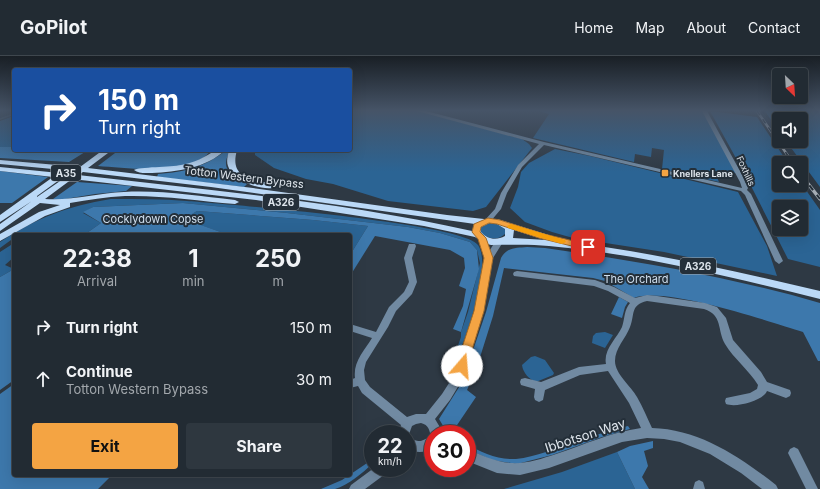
<!DOCTYPE html>
<html lang="en">
<head>
<meta charset="utf-8">
<style>
	:root { --surface:#222b33; --page:#2e373f; --text:#f1f3f6; --muted:#a2a7ac; --line:#3f474e; --accent:#f4a443 }
	body { margin:0; font-family:Inter,sans-serif; background:var(--page); color:var(--text); height:100vh; display:flex; flex-direction:column; font-size:15px; white-space:nowrap }
	* { box-sizing:border-box; margin:0 }
	p { font-size:13px; color:var(--muted) }
	.icon { flex:none; width:22px; height:22px; fill:none; stroke:currentColor; stroke-width:2; stroke-linecap:round; stroke-linejoin:round }
	.map { position:relative; flex:1; overflow:hidden }
	.details { position:absolute; left:12px; top:177px; width:340px; height:244px; display:flex; flex-direction:column; background:var(--surface); border-radius:4px; box-shadow:0 4px 16px #0002,0 0 0 1px var(--line) }
	.details>* { flex:none }
	.top-card { position:absolute; left:12px; top:12px; width:340px; height:84px; border-radius:4px; box-shadow:0 4px 16px #0002,0 0 0 1px var(--line); background:#1a4fa0; color:#fff; overflow:hidden }
	.needle { width:26px; rotate:155deg }
	.buttons { position:absolute; left:772px; top:12px; display:grid; gap:8px }
	.buttons a { display:grid; place-items:center; width:36px; height:36px; border-radius:4px; background:var(--surface); box-shadow:0 4px 16px #0002,0 0 0 1px var(--line); font-size:20px }
	.speed { position:absolute; left:364px; top:369px; display:flex; gap:8px; font-size:20px; font-weight:700; text-align:center }
	.speed>* { display:grid; place-content:center; width:52px; height:52px; border-radius:50%; background:var(--surface); box-shadow:0 4px 16px #0002,0 0 0 1px var(--line); line-height:1 }
	.speed small { font-size:10px; font-weight:400 }
	.speed .limit { border:6px solid #d22; background:#fff; color:#111 }
	.pin { position:absolute; display:grid; place-items:center; width:34px; height:34px; color:#fff; margin:-17px; border-radius:8px; box-shadow:0 2px 6px #0006 }
	.me { position:absolute; width:44px; margin:-22px; rotate:18deg; stroke-linejoin:round; filter:drop-shadow(0 0 3px #0008) }
	.turn { display:flex; align-items:center; gap:14px; height:84px; padding:0 20px; font-size:18px }
	.turn .icon { width:52px; height:52px; stroke-width:2.5 }
	.turn b { display:block; font-size:28px; line-height:34px }
	.eta { display:flex; justify-content:space-evenly; align-items:center; height:68px; text-align:center }
	.eta b { font-size:24px; font-weight:700; line-height:28px }
	.cta { display:flex; gap:8px; margin-top:auto; padding:8px 20px }
	.cta a { flex:1; height:46px; border-radius:4px; background:var(--accent); color:#111; font-size:16px; font-weight:700; line-height:46px; text-align:center }
	.cta a+a { background:var(--page); color:var(--text) }
	ul { padding:0; list-style:none }
	li { display:flex; align-items:center; gap:12px; height:52px; padding:0 20px }
	li div { flex:1 }
	li b { display:block; font-size:15px }
	li em { font-style:normal }
	header { display:flex; align-items:center; gap:24px; box-sizing:border-box; height:56px; padding:0 20px; background:var(--surface); border-bottom:1px solid var(--line) }
	header strong { font-size:19px }
	nav { display:flex; gap:22px; margin-inline-start:auto; font-size:14px }
	.map>svg:first-child { display:block }
</style>
</head>
<body>
<header>
<strong>GoPilot</strong>
<nav><a>Home</a><a>Map</a><a>About</a><a>Contact</a></nav>
</header>
<div class="map">
<svg width="820" height="433" viewBox="0 0 820 433">
	<rect width="100%" height="100%" fill="#2e3944"/>
	<path fill="#2b6494" fill-rule="evenodd" d="M350,55H419L522,83L529,88L532,92L486,151L473,155L388,145L333,128L306,123L274,112L255,99V94H350Z
		M539,55H704L738,117L714,115L719,126L662,113L664,94L652,92L651,101L635,98L634,106L533,82L549,58Z
		M710,55L757,61L788,107H779V129H801V127L820,154V211L788,203L748,124ZM779,151H801V173H779Z
		M765,55H820V131L786,85H801V63H779V76Z
		M11,61L14,62V91H0V65Z
		M555,93L590,100L738,136L767,190L777,220L664,196L573,182L552,176L525,166L510,152L518,131L521,116L529,107Z
		M111,143C136,143 162,143 187,145C225,148 463,167 478,189C494,212 460,296 450,321H447L461,281V276L468,256L480,207L477,194L470,186L440,177L408,171L287,157L183,147L93,151L83,157L101,167L84,179H14V185L11,184L0,192V186C39,161 65,151 111,143Z
		M197,155L313,164L368,170L350,199V179H229L183,163Z
		M492,167L500,169L505,173V178C497,185 490,183 482,178L480,173L482,170Z
		M14,187V201L5,209L14,213L0,221V196Z
		M605,276L613,279L605,292L592,287L593,280L596,277Z
		M535,300L545,304L554,317L553,319L536,326C529,323 523,317 522,309L531,301Z
		M617,396L635,433H504L562,416Z"/>
	<path fill="#3d78ac" d="M0,91H14V94H83L85,96L69,106L0,102Z
		M119,94H211C192,121 127,112 98,110Z
		M227,94H230C229,98 226,102 226,106C225,117 239,125 247,128L244,131L157,121L158,118C186,116 204,111 227,94Z
		M0,115L48,121L12,147H0Z
		M77,126L132,130L126,135L95,138L65,143H53Z
		M183,147L287,157L408,171L440,177L470,186L477,194L479,213L461,276L453,273L463,250L466,233L459,230L465,212L464,202L450,194L375,180L350,220V199L368,170L313,164L197,155L184,163L229,179H84L101,167L83,156L93,151Z
		M527,191L545,192C638,205 730,221 820,247V305H818L803,276C767,265 665,230 634,242L605,225L593,222L504,212L493,260L476,314L467,334L476,341L453,375L456,378H448L439,363L461,328L467,312L486,256L501,202C507,191 517,192 527,191Z
		M14,213V324L0,334V221Z
		M619,241L628,246L625,251L622,262L611,258Z
		M14,328V419H112L98,433H0V338Z
		M628,370L630,373L602,381L552,399L517,408L492,404L467,393V387C480,397 499,404 516,403C526,402 536,399 546,396C574,388 600,376 628,370Z
		M653,385V392L644,395L648,410L642,421L649,433H635L617,396L630,390Z
		M373,403V407C363,417 348,429 335,433C331,433 326,433 321,433L342,424Z"/>
	<g fill="none" stroke-linecap="round" stroke-linejoin="round">
		<path stroke="#465e73" stroke-width="1.5" d="M0,63L14,58"/>
		<path fill="#718aa2" fill-rule="evenodd" d="M417,55H426L544,86L742,132L740,126L702,55H707L746,126L748,132L747,134L751,138L783,205L779,208L775,205L745,139L741,135L544,89L522,111L507,137L501,153L490,166H486L484,165L495,153L501,137L518,109L539,88Z
			M479,180H485L490,194L496,184H499L503,186L493,202L483,255L467,310L459,329L450,344L435,363L441,373L442,378H433V392C424,397 417,397 407,393V378H398L401,369L362,337L358,330L350,332V324L355,322C353,306 364,295 372,282L350,275V268L376,276L389,251L404,236L409,226L404,202L409,188H415L416,190L412,202L417,226L412,238L396,255L388,271L366,306L364,314L365,324L370,331L407,361L416,358H426L442,338L451,324L457,310L475,255L485,202L478,182ZM421,367C429,369 429,374 431,380C420,386 420,387 408,381L412,370L416,368Z
			M517,215L595,224L614,231L635,242L647,239L657,240L705,247L717,251L726,262L733,284L761,316L767,326L790,334L791,337L790,340L786,342L767,335C763,345 736,352 726,348L725,345L726,342L750,337L757,333L758,329C749,314 734,303 725,288C717,274 723,259 704,253L647,245C630,249 635,258 630,271C626,282 615,292 615,305C615,318 631,330 637,341C643,351 647,362 652,372C699,373 740,401 776,429L778,433H762L741,417L710,398L680,386L664,383L647,382L622,386L549,412L520,419L497,417L467,405V393C482,399 495,406 511,407C526,408 541,403 556,398C584,389 611,376 641,372L629,347L608,315L580,319L545,334L543,344L539,346L535,344L534,341L535,333L521,329L520,326L521,323L525,322L541,326L579,311L606,308C603,294 617,282 622,271C625,262 624,254 630,247L608,235L594,230L514,220L513,218L514,216Z
			M794,391L798,393L818,433H806L788,397L790,393Z
			M374,412H390L388,416L365,433H349L351,429Z
			M699,424L703,426L705,433H693L695,426Z"/>
		<path fill="#bbd9f7" fill-rule="evenodd" d="M103,94H112L88,112L253,132L447,159L484,163H497L552,180L554,182L551,184C642,194 731,214 820,235V243C731,221 640,198 549,190C530,188 510,189 491,189L484,187L475,181L424,170L256,144L72,123L45,143C71,145 98,137 124,136C161,134 198,140 235,144L239,146L235,148C199,145 162,139 125,140C106,141 88,144 70,147V151L45,160L0,185V178L39,156L60,149L40,147L0,175V168L32,145L0,166V159L53,121L0,115V111L59,117L63,116L69,119L74,115L0,108V104L80,111ZM83,116L211,131L475,168L472,175C342,146 209,134 78,119ZM62,122L63,123L37,141V140ZM490,167L497,168L505,173V180C496,185 487,183 481,176V171ZM514,174L546,184L513,182Z
			M216,94H225C207,112 176,116 152,117C146,117 139,118 134,114C138,111 172,111 181,109C194,107 205,101 216,94Z
			M229,94H237C229,122 251,123 272,128V132C259,134 232,124 228,110C226,105 228,99 229,94Z"/>
		<defs>
			<path id="rail-far1" d="M757,55L793,107
				M801,119L803,121"/>
			<path id="rail" d="M802,120L820,143"/>
		</defs>
		<use href="#rail-far1" stroke="#a7afb7" stroke-width="2.5"/>
		<use href="#rail" stroke="#a7afb7" stroke-width="3.5"/>
		<use href="#rail-far1" stroke="#242f39" stroke-width="1.5" stroke-dasharray="5" stroke-linecap="butt"/>
		<use href="#rail" stroke="#242f39" stroke-width="2" stroke-dasharray="6" stroke-linecap="butt"/>
	</g>
	<linearGradient id="sky" x2="0" y2="1"><stop stop-color="#191f25"/><stop offset="0.47" stop-color="#465467"/><stop offset="1" stop-color="#465467" stop-opacity="0"/></linearGradient>
	<rect width="820" height="116" fill="url(#sky)"/>
	<path fill="#f4a443" stroke="#9f6b2c" d="M488,162L500,164L544,178L591,189L593,191L588,194L539,182L497,168L489,167L481,171L480,176L486,182L493,202L484,255L467,310L465,313L462,315L458,313L456,310L474,255L484,202L478,183L472,176L474,168Z"/>
	<path fill="#f59e0b" d="M511,168L565,184L566,186L562,188L508,172L507,170Z"/>
	<rect fill="#f4a443" stroke="#242f39" stroke-width="1.5" x="661" y="113" width="8" height="8" rx="2"/>
	<g text-anchor="middle" dominant-baseline="central" stroke-width="4" stroke-linejoin="round" paint-order="stroke">
		<g font-size="9" fill="#dde4eb" stroke="#242f39">
			<text transform="translate(746 115) rotate(65)">Foxhills</text>
		</g>
		<g font-size="9" font-weight="bold" fill="#dde4eb" stroke="#242f39" text-anchor="start">
			<text x="673" y="117">Knellers Lane</text>
		</g>
		<g fill="#242f39" stroke="#a6aeb6" stroke-width="1">
			<rect x="51" y="109" width="30" height="16" rx="3"/>
			<rect x="263" y="138" width="36" height="16" rx="3"/>
			<rect x="680" y="202" width="36" height="16" rx="3"/>
		</g>
		<g font-size="10" font-weight="bold" fill="#dde4eb">
			<text x="66" y="117">A35</text>
			<text x="281" y="146">A326</text>
			<text x="698" y="210">A326</text>
		</g>
		<g font-size="11" fill="#dde4eb" stroke="#242f39">
			<text transform="translate(244 121) rotate(7)">Totton Western Bypass</text>
		</g>
		<g font-size="11" fill="#d0dfee" stroke="#242f39">
			<text x="153" y="163">Cocklydown Copse</text>
			<text x="636" y="223">The Orchard</text>
		</g>
		<g font-size="13" fill="#dde4eb" stroke="#242f39">
			<text transform="translate(585 379) rotate(-18)">Ibbotson Way</text>
		</g>
	</g>
</svg>
<div class="buttons">
<a><svg class="needle" viewBox="-14 -14 28 28"><path d="M0-13l5 13h-10z" fill="#e53935"/><path d="M0 13l5-13h-10z" fill="#a2a7ac"/></svg></a>
<a><svg class="icon" aria-label="sound" viewBox="0 0 24 24"><path d="M4 9h4l5-4v14l-5-4H4zM17 9q2 3 0 6"/></svg></a>
<a><svg class="icon" aria-label="search" viewBox="0 0 24 24"><circle cx="10" cy="10" r="6"/><path d="M15 15l6 6"/></svg></a>
<a><svg class="icon" aria-label="layers" viewBox="0 0 24 24"><path d="M12 4l9 5-9 5-9-5zM3 14l9 5 9-5"/></svg></a>
</div>
<div class="speed"><div>22<small>km/h</small></div><div class="limit">30</div></div>
<div class="pin" style="left:588px;top:191px;background:#d93025"><svg class="icon" aria-label="arrive" viewBox="0 0 24 24"><path d="M6 21V4h12l-3 4 3 4H6"/></svg></div>
<svg class="me" style="left:462px;top:310px" viewBox="-20 -20 40 40"><circle r="19" fill="#fff"/><path d="M0-13L10 11 0 6-10 11z" fill="#f4a443"/></svg>
<div class="top-card">
<div class="turn"><svg class="icon" aria-label="right" viewBox="0 0 24 24"><path d="M7 20v-9h11M14 6l5 5-5 5"/></svg><div><b>150 m</b>Turn right</div></div>
</div>
<section class="details">
<div class="eta">
<div><b>22:38</b><p>Arrival</p></div>
<div><b>1</b><p>min</p></div>
<div><b>250</b><p>m</p></div>
</div>
<ul>
<li><svg class="icon" aria-label="right" viewBox="0 0 24 24"><path d="M7 20v-9h11M14 6l5 5-5 5"/></svg><div><b>Turn right</b></div><em>150 m</em></li>
<li><svg class="icon" aria-label="ahead" viewBox="0 0 24 24"><path d="M12 20V5M6 11l6-6 6 6"/></svg><div><b>Continue</b><p>Totton Western Bypass</p></div><em>30 m</em></li>
</ul>
<div class="cta"><a>Exit</a><a>Share</a></div>
</section>
</div>
</body>
</html>
